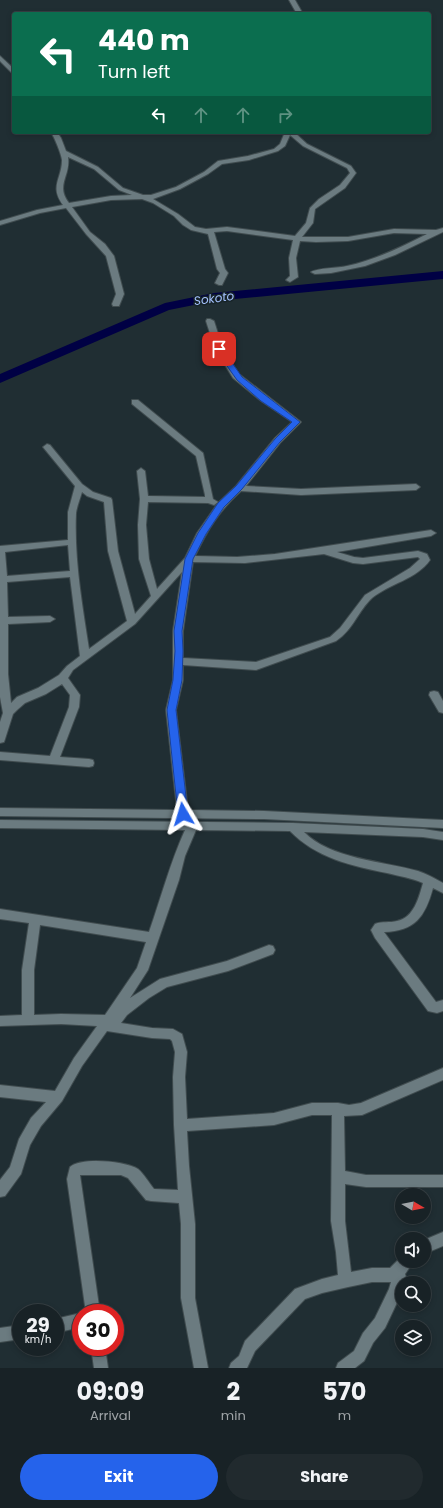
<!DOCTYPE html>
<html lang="en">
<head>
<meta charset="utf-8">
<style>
	:root { --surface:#182226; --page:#212a2e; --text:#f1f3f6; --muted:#9fa4a7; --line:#363f43; --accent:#2563eb }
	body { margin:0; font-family:Poppins,sans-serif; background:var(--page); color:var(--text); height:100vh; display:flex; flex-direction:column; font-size:15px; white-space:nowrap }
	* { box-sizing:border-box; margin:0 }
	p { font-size:13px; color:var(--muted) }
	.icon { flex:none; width:22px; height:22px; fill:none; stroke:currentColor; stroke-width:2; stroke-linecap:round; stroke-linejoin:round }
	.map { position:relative; height:1368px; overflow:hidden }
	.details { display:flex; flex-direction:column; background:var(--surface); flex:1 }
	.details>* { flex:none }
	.top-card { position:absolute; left:12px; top:12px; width:419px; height:122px; border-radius:4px; box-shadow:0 2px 6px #0003,0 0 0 1px var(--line); background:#0b6e4f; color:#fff; overflow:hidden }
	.needle { width:26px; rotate:100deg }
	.tools { position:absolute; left:395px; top:1188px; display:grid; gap:8px }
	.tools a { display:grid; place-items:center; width:36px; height:36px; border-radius:50%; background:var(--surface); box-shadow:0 2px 6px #0003,0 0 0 1px var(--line); font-size:20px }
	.speed { position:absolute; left:12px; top:1304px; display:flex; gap:8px; font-size:20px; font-weight:700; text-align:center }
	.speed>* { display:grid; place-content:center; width:52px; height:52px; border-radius:50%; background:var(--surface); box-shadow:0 2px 6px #0003,0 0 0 1px var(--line); line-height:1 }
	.speed small { font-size:10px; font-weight:400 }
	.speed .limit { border:6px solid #d22; background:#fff; color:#111 }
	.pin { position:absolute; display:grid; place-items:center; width:34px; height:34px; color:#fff; margin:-17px; border-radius:8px; box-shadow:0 2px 6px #0006 }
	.me { position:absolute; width:44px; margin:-22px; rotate:353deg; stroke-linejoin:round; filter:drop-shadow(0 0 3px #0008) }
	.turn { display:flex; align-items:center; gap:14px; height:84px; padding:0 20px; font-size:18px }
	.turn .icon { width:52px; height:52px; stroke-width:2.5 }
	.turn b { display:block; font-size:28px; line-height:34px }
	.lanes { display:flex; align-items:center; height:38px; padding:0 20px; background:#0003; justify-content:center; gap:20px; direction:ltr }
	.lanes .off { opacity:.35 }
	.eta { display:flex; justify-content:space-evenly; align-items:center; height:68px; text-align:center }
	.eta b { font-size:24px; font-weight:700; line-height:28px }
	.primary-button { display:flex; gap:8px; margin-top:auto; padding:8px 20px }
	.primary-button a { flex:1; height:46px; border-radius:24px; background:var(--accent); color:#fff; font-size:16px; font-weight:700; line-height:46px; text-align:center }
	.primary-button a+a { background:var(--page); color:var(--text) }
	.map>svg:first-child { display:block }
</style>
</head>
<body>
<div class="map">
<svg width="443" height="1368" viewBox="0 0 443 1368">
	<rect width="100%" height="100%" fill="#202e33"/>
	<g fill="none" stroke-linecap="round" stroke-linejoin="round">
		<path fill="#004" fill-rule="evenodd" d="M443,271V279L214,301L169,310L0,383V374L165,303L214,293Z"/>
		<defs>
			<path id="minor" d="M289,0H295L303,14H297Z
				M0,56L14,69V75L0,61Z
				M51,132H57L61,138L66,151L98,167L123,188L143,195H151L176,187L204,172L218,161L248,156L274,149L280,144L285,132H294L307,144L351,166L356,173L345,188L315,209L313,223L302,237H348L394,229L436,230L443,228V232L395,255L365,266L331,273L315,274L311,272C317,268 339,268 347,266C375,260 402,247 427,234L394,233L348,241L316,242L300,241L296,258L298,277L290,282L286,280L290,276L289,258L293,240L227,231L214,232L225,269L228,273L222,285H219L215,283L220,273L217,269L208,234L191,230L183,225L174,216L153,203L142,199L111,200L72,207L90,232L105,244L114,256L124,294L119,306H113L112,304L116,294L106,256L86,234L66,208L40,213L0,225V221L37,210L63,205C49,186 62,179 62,160C61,153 55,139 51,132ZM290,135L303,146L347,168L350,173L340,185L319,199L310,208L306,223L295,236L227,227L206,229L195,227L178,214L153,199L180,189L208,174L222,164L249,160L278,151L285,146ZM68,157L94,169L119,190L132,195L111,196L69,203C55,185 71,176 68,157Z
				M207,319H210L214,321L223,349L239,374L301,422L281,442L246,486L301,489L416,484L420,487L416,490L301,495L241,491C219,511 208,529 195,556L237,557L275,554L431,530L436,533L431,536L337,552L354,557L363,558L418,551L427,554L430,560C417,579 389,584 372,598C358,611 353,630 336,641L256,670L183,665V680L176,710L188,810L264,811L443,820V828L264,819L0,816V808L177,810L166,710L173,680V631L182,572L135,624L73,670L68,678L80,695L79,707L60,757L89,759L93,760L94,763L93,766L89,767L0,760V752L50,756L69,707L70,695L62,684L46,694L25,703L17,710L13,714L5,739L4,742L0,743V722L3,713L0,697V546L68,540V512L75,486L43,447L47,444L50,445L82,484L93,492L111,498L112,500L118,551L135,614L151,596L139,559L138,525L140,499L137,471L141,468L145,471L148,496L205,497V495L196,456L132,404V400H138L203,453L213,499L218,502L214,505L208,503L148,502L146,525L149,559L157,589L185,558L197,533L218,503L236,486L275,438L292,422L261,401L233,378L215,349L206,321ZM82,492L87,496L104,502L108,551L127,621L89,649C82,604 74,558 76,513C77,506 80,499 82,492ZM68,545L70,571L7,576L5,552ZM324,554L353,563L363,564L418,557L420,559L410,568L365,595L340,628L330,637L256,662L183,658V631L193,562L245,563ZM70,577L80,656L67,666L59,675L38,688L17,697L11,703L8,674V624L50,622L55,619L50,616L8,617L7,582Z
				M434,691L438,692L443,701V713L439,712L429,695L430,692Z
				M0,820L293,823L423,829L443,832V840L423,837L304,832C330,859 383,861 418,871C427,874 434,878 443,883V893L433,888C425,917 415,931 384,932L436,1002L443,1000V1011L437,1013L428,1011L375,938L371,930L375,924C382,921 390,923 397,921C414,918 419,897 423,883C412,878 399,876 387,873C352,866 316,858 290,831L196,830L185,856L179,880L148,970L130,998L160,979L227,961L269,945L273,946L275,950L273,954L228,971L167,987L149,998L127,1015L121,1023L152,1028L173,1029L182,1034L187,1052L185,1077L187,1119L274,1113L312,1103H338L349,1105L361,1103L443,1068V1080L362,1115L344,1116L345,1171L366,1175H443V1187H366L345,1184V1221L351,1272L372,1268H390L402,1256V1261H414L405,1274L406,1277L405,1283H402V1292L385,1328L373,1343L364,1361L355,1368H336L338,1363L354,1351L363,1333L375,1318L389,1289L391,1282H372L348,1287L322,1293L305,1299L255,1351L247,1368H229L231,1363L239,1356L245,1341L295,1289L322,1279L338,1275L336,1252L331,1221L332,1115H312L274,1125L187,1131L189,1166L195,1224V1298L208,1368H194L181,1298V1224L179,1203L151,1201L146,1200L128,1178L121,1175H80L100,1313H86L67,1179L70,1167C81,1157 125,1161 138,1169C144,1174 149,1183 154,1189L178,1190L174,1125L173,1077L175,1052L172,1041L170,1039L152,1038L107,1031L82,1066L62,1101L41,1126L30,1145L21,1174L5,1196L0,1197V1180L10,1167L19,1139L31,1118L46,1102L0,1097V1085L55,1091L74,1058L97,1026L61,1024L0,1026V1016L22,1015V970L29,923L0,919V909L149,932C161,898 170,863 185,830L0,828ZM40,925L146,942L137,968L105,1015L61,1014L34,1015V970Z
				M443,1232V1246L424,1254V1240Z
				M81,1313V1327L55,1333V1319Z
				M21,1325V1339L0,1342V1328Z
				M91,1347H105L108,1368H94Z"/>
		</defs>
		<use href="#minor" stroke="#404c4f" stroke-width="2"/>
		<use href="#minor" fill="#6b7b80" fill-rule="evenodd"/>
	</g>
	<path fill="#2563eb" stroke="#184099" d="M216,347H221L242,377L300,422L280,442L242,489L224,507L206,534L193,559L182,631L183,651L182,680L176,710L188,814L186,816H179L178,814L167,710L173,680L175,651L174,631L185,559L198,533L218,503L236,486L275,439L292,422L261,401L237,380L215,349Z"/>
	<g text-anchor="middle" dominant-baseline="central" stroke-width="3" stroke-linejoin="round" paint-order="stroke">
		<g font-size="12" font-style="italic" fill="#a4c1fd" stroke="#172429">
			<text transform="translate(214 298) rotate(-8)">Sokoto</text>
		</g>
	</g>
</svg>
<div class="tools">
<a><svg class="needle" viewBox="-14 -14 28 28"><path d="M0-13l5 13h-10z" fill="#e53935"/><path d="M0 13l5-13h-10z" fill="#9fa4a7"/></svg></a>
<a><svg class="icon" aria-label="sound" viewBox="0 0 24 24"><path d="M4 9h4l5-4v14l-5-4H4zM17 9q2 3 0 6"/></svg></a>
<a><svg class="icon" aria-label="search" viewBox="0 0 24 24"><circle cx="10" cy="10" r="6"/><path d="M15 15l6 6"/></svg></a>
<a><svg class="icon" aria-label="layers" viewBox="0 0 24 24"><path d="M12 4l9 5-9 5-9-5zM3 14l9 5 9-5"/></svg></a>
</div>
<div class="speed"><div>29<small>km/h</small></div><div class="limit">30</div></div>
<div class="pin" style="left:219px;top:349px;background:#d93025"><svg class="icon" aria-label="arrive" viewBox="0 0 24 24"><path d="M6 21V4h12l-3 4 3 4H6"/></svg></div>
<svg class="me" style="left:183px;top:814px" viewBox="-20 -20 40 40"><path d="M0-17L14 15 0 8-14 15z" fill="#2563eb" stroke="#fff" stroke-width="4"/></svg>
<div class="top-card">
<div class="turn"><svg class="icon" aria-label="left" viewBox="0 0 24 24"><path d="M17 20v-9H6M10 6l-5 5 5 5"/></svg><div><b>440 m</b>Turn left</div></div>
<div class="lanes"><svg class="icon" aria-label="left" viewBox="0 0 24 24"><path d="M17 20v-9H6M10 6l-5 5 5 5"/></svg><svg class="icon off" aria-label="ahead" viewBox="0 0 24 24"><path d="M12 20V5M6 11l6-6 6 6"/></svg><svg class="icon off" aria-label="ahead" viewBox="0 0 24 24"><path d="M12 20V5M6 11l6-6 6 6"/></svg><svg class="icon off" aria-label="right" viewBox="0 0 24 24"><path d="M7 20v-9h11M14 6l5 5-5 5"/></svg></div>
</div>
</div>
<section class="details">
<div class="eta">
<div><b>09:09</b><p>Arrival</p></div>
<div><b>2</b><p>min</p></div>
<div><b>570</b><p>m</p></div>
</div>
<div class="primary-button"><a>Exit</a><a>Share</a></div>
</section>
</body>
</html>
